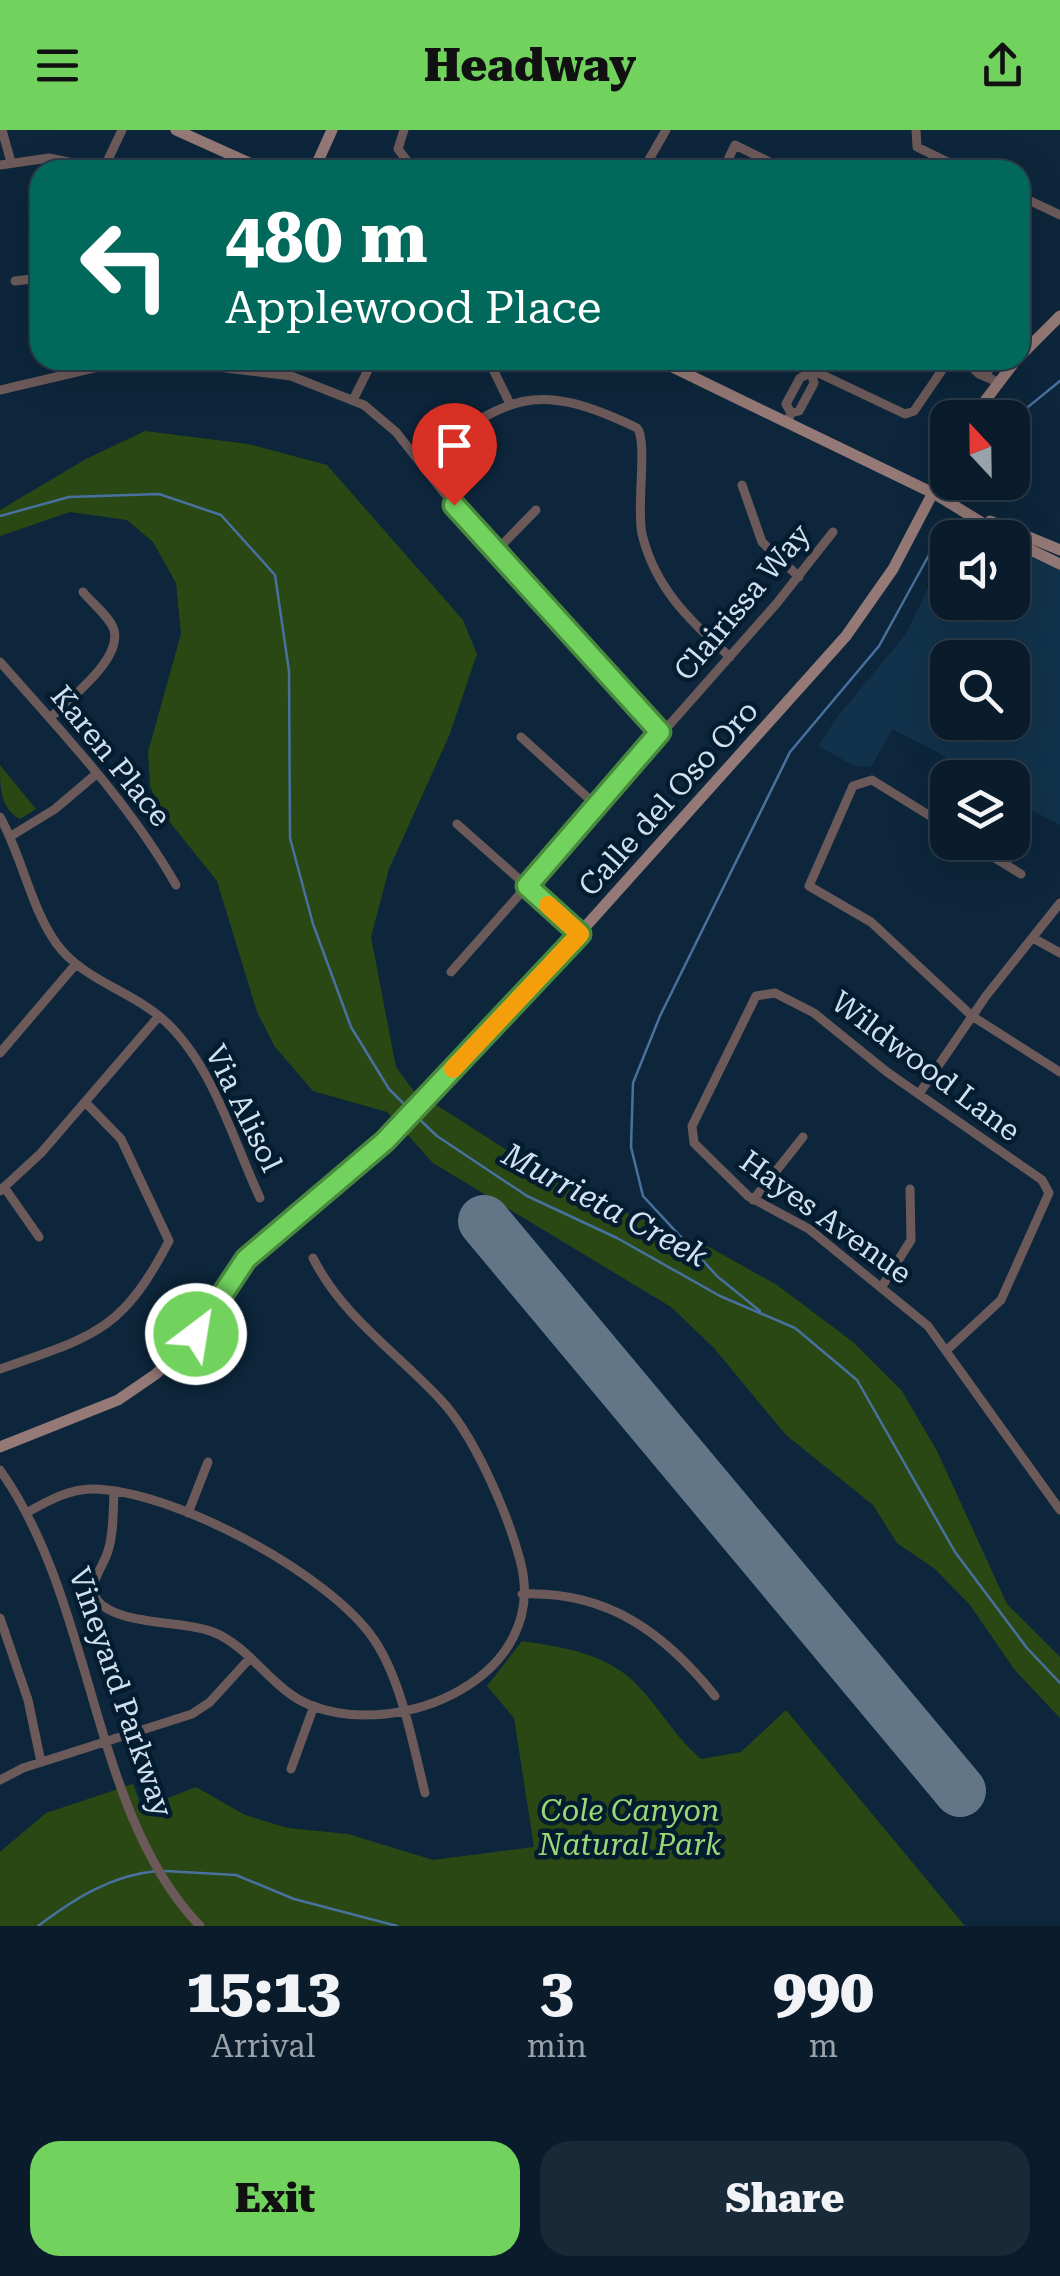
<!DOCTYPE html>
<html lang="en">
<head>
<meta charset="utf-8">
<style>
	:root { --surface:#0a1c2c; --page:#182938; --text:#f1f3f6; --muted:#99a1a9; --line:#2a3a48; --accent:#71d35e }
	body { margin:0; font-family:"Roboto Serif",serif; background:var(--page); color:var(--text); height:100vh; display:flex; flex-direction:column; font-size:38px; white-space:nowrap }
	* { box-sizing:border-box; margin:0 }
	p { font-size:32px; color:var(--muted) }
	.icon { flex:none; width:55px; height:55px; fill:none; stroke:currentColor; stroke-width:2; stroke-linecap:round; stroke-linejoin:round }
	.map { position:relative; height:1796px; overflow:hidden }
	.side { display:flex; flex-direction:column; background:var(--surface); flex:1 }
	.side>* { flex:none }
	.banner { position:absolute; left:30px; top:30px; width:1000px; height:210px; border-radius:30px; box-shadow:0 10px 40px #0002,0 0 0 2px var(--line); background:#00695c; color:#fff; overflow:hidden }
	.needle { width:65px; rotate:338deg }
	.tools { position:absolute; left:930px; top:270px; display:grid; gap:20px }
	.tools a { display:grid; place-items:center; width:100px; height:100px; border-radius:20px; background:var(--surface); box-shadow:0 10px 40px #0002,0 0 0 2px var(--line); font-size:50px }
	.pin { position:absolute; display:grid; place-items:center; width:85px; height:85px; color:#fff; margin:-102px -42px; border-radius:50% 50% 50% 0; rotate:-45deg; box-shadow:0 0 10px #0007 }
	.pin .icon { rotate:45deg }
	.me { position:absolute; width:110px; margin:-55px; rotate:31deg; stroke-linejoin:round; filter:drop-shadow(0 0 8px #0008) }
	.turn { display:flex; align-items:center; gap:35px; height:210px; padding:0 30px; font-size:45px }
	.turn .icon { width:130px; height:130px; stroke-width:2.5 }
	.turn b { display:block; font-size:70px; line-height:85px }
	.eta { display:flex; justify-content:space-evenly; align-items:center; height:170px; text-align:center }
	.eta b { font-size:60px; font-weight:800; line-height:70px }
	.button { display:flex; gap:20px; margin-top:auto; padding:20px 30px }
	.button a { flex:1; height:115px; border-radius:30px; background:var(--accent); color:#111; font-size:40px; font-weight:800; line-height:115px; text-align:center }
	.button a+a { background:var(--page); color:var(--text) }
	header { display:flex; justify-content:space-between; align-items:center; height:130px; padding:0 30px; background:var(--accent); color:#111; font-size:45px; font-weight:800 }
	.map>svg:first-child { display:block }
</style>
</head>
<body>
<header><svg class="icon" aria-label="menu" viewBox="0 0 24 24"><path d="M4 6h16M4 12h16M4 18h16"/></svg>Headway<svg class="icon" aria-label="share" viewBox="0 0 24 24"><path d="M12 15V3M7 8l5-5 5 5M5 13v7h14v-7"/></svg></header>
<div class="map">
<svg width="1060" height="1796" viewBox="0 0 1060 1796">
	<rect width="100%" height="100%" fill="#0d263b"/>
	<path fill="#12324b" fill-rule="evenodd" d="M947,418L948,472H1012L1013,418L1060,440V695L1013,671L1012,648L972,647L939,623L892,599L872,636L856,637L818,616L838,586L906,504ZM948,528H1012V592H948Z"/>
	<path fill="#2a4814" d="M145,301L248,314L327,335L463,490L477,524L449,606L389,739L371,807L396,937L413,960L521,1029L599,1071L711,1118L777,1155L853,1212L902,1261L937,1321L1007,1474L1060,1527V1588L1014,1539L970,1475L935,1439L897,1413L873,1375L786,1305L714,1218L671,1177L433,1033L387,982L313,961L275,917L257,882L217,751L160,680L150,656L148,622L181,504L176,453L153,412L127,390L70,382L0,406V380L86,329Z
		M0,635L36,679L20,689C0,678 0,657 0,635Z
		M522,1511C563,1517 610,1524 639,1557C662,1581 675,1607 701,1629L741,1622L786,1580L965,1796H0V1722L46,1683L133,1654L142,1678L196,1657L245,1685L288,1698L348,1704L433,1730L534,1717L514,1588L487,1556Z"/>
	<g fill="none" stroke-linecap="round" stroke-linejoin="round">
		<path stroke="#48719f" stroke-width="2.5" d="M1012,290L1060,251
			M965,353L966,352
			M0,386L69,367L159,364L221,385L275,445L289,541L290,708L313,794L351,897L389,959L410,980
			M416,986L437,1006L527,1066L617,1108L720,1166L795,1198L857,1250L955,1422L1027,1518L1060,1553
			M760,1181L718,1147L643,1066L631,1017L633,953L660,886L790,622L879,516L946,394
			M165,1741L236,1745L294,1769L397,1796
			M38,1796C74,1769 111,1745 157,1741"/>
		<path stroke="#627688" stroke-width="52" d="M484,1091L960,1661"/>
		<path stroke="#6b5a59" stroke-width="9" d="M2,0L11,32
			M404,0L398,19L408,32L427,40
			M916,0L917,17L964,40
			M0,35L49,28L107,40
			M104,38L122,0
			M643,40L666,0
			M723,40L735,15L786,40
			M1020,66L1060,85
			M15,151L40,148
			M160,230L291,246L364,275L396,302L475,402L660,602
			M791,230L905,284L914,281L949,230
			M964,230L979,244L998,252
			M982,230L988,244
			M491,235L510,274
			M0,260L128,230
			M353,270L373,230
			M791,283L799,281L814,253L811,242
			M787,293L791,283L786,274L800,248L810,243
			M421,332C507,265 535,249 637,298C648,310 636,379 642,404C655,458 690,491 730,527
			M742,355L762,412L799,447
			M495,422L536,380
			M0,532C62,602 130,674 176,755
			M50,588C68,570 122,530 114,500C110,487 92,473 83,462
			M521,607L598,677
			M0,687C22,726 30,776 56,813C83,851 134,861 167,893C213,937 233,1010 260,1068
			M457,694L580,803
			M948,697L872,650L853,656L809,756L871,792L972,886L1060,942
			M11,706L55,679L95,645
			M969,712L1021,744
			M1033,808L1060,823
			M451,842L777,473L833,402
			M0,923L76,834
			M919,964L986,866L1060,773
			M4,1057L39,1107
			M0,1061L41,1023L159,886
			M753,1070L803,1007
			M881,1158L911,1110L910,1059
			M948,1219L1001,1170L1049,1063L1042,1050L887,942L814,883L775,863L756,866L692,996L694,1013L748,1066L809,1099L928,1196L1060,1380
			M0,1239C93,1206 121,1203 169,1111L121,1009L85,972
			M0,1340C95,1473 91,1684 200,1796
			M114,1361C113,1380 114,1402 108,1421C104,1436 86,1455 97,1470C117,1496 184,1490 213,1502C251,1517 272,1560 310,1575C400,1611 552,1547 520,1430C507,1382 474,1304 439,1268C396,1222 342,1186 313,1128
			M28,1382C48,1371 69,1359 92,1359C171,1359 331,1444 375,1511C402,1552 413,1615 425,1663
			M188,1383L208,1332
			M522,1464C607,1461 664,1502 715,1566
			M0,1488L28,1570L41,1632
			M291,1639L314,1576
			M0,1650L23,1638L192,1584L210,1572L250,1528"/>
		<path stroke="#947976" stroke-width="11" d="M176,0L265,40
			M314,40L332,0
			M1020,226L1060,186
			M658,230L935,364L1007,408
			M972,288L1016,230
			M990,391L1060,420
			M1012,411L1060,434
			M0,1317L118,1270L156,1244L196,1204L246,1129L385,1011L543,844L846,506L893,439L948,334"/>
	</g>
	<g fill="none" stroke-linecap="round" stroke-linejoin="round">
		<defs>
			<path id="route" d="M196,1204L246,1129L385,1011L580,804L527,756L660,602L454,375"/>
		</defs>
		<use href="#route" stroke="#49893d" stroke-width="25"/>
		<use href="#route" stroke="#71d35e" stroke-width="18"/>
		<path stroke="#f59e0b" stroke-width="18" d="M453,939L580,804L548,775"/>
	</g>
	<g text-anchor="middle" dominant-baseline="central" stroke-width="9" stroke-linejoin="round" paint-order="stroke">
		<g font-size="30" fill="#d1e0ee" stroke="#041c30">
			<text transform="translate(742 472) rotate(-50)">Clairissa Way</text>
			<text transform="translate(111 626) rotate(51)">Karen Place</text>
			<text transform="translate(668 668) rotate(-48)">Calle del Oso Oro</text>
			<text transform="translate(926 936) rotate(37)">Wildwood Lane</text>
			<text transform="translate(244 978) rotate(64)">Via Alisol</text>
			<text transform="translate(826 1087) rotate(36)">Hayes Avenue</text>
			<text transform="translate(121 1562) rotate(71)">Vineyard Parkway</text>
		</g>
		<g font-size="30" font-style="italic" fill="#9bd875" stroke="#041c30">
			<text x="630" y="1680">Cole Canyon<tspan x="630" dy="34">Natural Park</tspan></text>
		</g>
		<g font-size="32" font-style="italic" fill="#d3e1f3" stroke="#041c30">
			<text transform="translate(605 1075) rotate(28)">Murrieta Creek</text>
		</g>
	</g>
</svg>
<div class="tools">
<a><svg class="needle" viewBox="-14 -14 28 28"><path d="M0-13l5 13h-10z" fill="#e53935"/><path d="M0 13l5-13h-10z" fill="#99a1a9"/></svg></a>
<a><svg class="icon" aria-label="sound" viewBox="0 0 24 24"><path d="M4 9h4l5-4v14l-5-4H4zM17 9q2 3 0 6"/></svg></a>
<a><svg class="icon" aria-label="search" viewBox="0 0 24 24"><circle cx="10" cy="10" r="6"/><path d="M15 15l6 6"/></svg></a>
<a><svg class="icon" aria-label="layers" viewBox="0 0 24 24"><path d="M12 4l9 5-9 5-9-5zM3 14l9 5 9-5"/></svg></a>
</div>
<div class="pin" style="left:454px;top:375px;background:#d93025"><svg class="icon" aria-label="arrive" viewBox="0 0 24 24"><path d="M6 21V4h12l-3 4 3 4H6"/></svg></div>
<svg class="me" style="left:196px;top:1204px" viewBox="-20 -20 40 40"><circle r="17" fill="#71d35e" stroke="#fff" stroke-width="3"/><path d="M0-11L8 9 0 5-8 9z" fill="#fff"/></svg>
<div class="banner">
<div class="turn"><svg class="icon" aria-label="left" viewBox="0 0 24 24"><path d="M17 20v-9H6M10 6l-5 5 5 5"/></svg><div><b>480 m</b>Applewood Place</div></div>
</div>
</div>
<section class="side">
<div class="eta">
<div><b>15:13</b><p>Arrival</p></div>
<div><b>3</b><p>min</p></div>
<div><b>990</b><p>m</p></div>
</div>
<div class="button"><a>Exit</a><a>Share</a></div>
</section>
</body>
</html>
